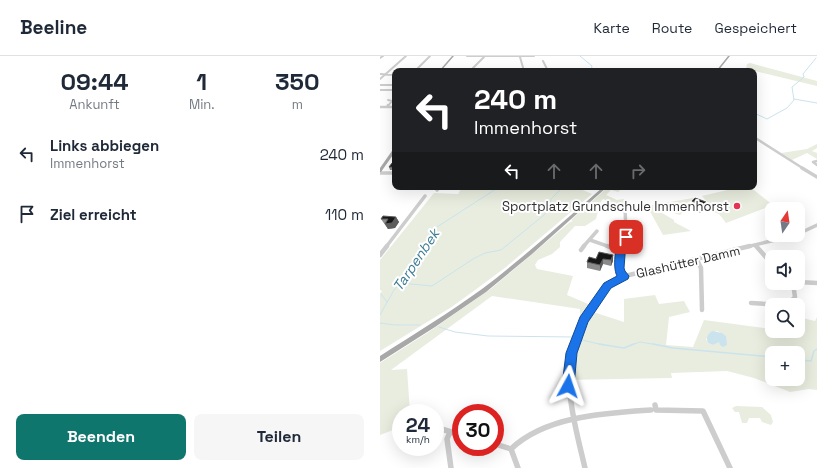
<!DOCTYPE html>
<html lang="de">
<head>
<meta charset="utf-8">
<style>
	:root { --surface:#fff; --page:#f6f6f7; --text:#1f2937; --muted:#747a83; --line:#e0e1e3; --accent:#0f766e }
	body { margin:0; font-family:"Space Grotesk",sans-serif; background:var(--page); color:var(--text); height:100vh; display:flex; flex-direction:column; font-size:15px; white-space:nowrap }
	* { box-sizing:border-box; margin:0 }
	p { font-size:13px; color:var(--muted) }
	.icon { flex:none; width:22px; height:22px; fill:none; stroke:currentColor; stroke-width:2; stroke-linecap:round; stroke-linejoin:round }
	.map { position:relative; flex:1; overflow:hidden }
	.side { display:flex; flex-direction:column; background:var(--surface); width:380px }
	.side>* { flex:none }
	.hud { position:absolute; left:12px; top:12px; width:365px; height:122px; border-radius:8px; box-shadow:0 4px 16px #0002; background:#202124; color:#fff; overflow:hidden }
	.needle { width:26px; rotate:13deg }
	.fabs { position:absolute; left:385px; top:146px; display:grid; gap:8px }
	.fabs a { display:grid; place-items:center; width:40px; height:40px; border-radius:8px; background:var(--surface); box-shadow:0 4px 16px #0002; font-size:20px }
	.speed { position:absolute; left:12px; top:348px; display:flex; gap:8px; font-size:20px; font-weight:700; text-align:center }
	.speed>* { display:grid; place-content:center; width:52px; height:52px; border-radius:50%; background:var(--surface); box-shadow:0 4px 16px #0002; line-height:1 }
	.speed small { font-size:10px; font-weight:400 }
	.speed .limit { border:6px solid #d22; background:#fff; color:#111 }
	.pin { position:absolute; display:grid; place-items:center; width:34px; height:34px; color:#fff; margin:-17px; border-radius:8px; box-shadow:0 2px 6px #0006 }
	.me { position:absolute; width:44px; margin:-22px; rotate:5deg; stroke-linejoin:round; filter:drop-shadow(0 0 3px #0008) }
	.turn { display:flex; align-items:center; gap:14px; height:84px; padding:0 16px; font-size:18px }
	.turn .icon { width:52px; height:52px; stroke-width:2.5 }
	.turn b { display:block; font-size:28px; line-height:34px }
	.lanes { display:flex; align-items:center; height:38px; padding:0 16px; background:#0003; justify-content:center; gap:20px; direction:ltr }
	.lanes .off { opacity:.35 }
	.eta { display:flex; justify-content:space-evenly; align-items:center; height:68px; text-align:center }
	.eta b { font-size:24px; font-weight:800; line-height:28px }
	.action { display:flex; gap:8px; margin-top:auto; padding:8px 16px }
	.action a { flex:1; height:46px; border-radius:8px; background:var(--accent); color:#fff; font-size:16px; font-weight:800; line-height:46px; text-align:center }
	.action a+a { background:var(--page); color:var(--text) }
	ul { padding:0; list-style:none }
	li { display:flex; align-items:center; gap:12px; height:60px; padding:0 16px }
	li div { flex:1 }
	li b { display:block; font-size:15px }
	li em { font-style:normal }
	header { display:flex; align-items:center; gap:24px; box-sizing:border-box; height:56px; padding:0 20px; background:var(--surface); border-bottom:1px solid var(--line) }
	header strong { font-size:19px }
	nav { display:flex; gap:22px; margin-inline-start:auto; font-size:14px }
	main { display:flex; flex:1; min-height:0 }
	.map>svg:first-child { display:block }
</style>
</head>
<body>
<header>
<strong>Beeline</strong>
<nav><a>Karte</a><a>Route</a><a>Gespeichert</a></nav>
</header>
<main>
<section class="side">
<div class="eta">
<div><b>09:44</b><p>Ankunft</p></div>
<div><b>1</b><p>Min.</p></div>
<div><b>350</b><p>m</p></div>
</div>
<ul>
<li><svg class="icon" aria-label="left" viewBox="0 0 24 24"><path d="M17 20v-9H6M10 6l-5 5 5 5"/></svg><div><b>Links abbiegen</b><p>Immenhorst</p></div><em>240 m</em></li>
<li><svg class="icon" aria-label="arrive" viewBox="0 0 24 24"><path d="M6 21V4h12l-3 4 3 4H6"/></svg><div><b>Ziel erreicht</b></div><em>110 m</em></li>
</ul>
<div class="action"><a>Beenden</a><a>Teilen</a></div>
</section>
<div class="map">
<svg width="437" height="412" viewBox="0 0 437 412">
	<rect width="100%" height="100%" fill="#fff"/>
	<path fill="#e8eddf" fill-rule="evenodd" d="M370,7L437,25V30L366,13L367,8Z
		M437,88V92L432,95L437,97V103L427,97L412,104L401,97L427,93Z
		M82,131H196L212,138L126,211L91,237L70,252L0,295V238L2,235L0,234V204L54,137L78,138Z
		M228,131H244L238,136L231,134L226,139L237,144L244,143V146L241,148V150L223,143L220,147L216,163L205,170H195L180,186V191L172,198L158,204L155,209L157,213L193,220L187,239L213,250L210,255L244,266V243L275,239L279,248L304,245L310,256L289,261L286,289L313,291L324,264L392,273V275H418V261L435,265L437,261V334L429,333L410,336L374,322L347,315L291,317L292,322L184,324L188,290L200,263V253L112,240L11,314L27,313L30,357H21V371L0,379V307L47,277L112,232L190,166L193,165L191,164ZM337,275L346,280L333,289L328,287L326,283ZM392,297H418V323H392Z
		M360,131H370L393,149L346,167L339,158L323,152L327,146L322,140Z
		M313,142L315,143L312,146L310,145L308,147L311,148L308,151L298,148L295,151L304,155L300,159L285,154L282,157L294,164V166L311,175L283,179L267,150Z
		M356,350L382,351L391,359L393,366L391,369L382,366L380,362H369L367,367H362L359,356H355L352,352Z"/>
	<path fill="#cbe3ed" d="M332,275L342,277L346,280L347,289L343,291L340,289L339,286L333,289L328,287C326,281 327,279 332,275Z"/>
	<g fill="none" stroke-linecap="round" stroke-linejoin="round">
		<path stroke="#cbe3ed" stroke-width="1" d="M200,0L212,10L211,15
			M414,43L437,47
			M374,57L387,63L407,52L414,44L412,31L424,21L423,18L436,2
			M20,227L52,230L93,203L105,197L121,194L164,159L169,152L171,143L183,131
			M1,238L7,246
			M0,259L14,234L27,218L50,178L57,171L119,131
			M0,267L15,269H40
			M59,271L75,276L108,280L194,281
			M198,283L223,289
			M251,289L260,286L278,289"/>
		<path stroke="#cbe3ed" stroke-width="1.5" d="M219,288L244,292L254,288
			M273,288L293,292L392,301
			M418,304L431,305L434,295L437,293"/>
		<path stroke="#cdcdcd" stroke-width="2" d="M87,0H154
			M140,1L144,15
			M0,2L3,0
			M163,5L168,15
			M143,13L164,15
			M35,15L50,0
			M90,15L104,1
			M0,18L15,19
			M0,23L26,0
			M0,29H15
			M0,34H15
			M8,50L12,45L8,44"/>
		<path stroke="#cdcdcd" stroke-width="2.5" d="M0,51H15
			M7,51L8,49
			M377,83L424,113
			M437,105L433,106L437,109"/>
		<path stroke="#cdcdcd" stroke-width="3.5" d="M422,112L437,121
			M0,117H15
			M57,134L59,131
			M418,178L437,169
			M210,184L230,191
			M6,191L45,140
			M203,191L217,175
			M241,191L246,181L245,149
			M366,191L416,179"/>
		<path stroke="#cdcdcd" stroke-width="4.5" d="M227,190L241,195
			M241,190L239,203L240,217L245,220
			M376,190L392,208
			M201,194L204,190
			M0,199L7,190
			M317,204L321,212L322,254
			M418,226L437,227
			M371,247L401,249L411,245L415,241L413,227
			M194,289C203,263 217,231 245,220L370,190"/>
		<path stroke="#cdcdcd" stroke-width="5.5" d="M194,288C182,328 196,373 205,412
			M275,349L276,354L323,355L350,412
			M55,371L81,379
			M70,376L67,383L71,412
			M55,381L60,373
			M115,388L131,393L138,412
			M131,393C165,360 226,357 271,354"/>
		<path fill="#a8a8a8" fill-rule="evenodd" d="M72,0H74L61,15H59Z
			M348,0H350L338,15H336Z
			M14,92H15V96L1,116H0V112Z
			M223,131H227L152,198L106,236L55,271L0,306V300C34,278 69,257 102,233C144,201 183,166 223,131Z"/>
	</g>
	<path fill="#8b8b8b" d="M15,107V114H10L9,111Z
		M312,145L326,146L321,152L323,155L321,157L312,154L315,148L312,146Z
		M16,161L19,166L15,172L8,173L1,163Z
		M219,196L233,205L231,210L223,208L220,215L207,212V206L216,203Z"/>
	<path fill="#5d5d5d" d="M16,161L19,166L15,172L8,173L5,168Z
		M233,199V205L231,210V204Z
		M223,203V208L220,215V209Z"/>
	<path fill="#171717" stroke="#5d5d5d" d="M66,13H71L70,15H64Z
		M12,107H15V111H9Z
		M315,142L326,146L321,152L323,153L321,156L312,152L316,146L312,145Z
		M3,160L16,161L12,167L5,168L8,163H1Z
		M219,196L233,199L231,204L223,203L220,209L207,206L209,201L216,203Z"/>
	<path fill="#1a73e8" stroke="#114b97" d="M246,178L250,181L246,186L244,212L245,215L249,220L248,223L231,232L208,266L197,297L194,330L192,334L188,335L184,334L182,330L186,297L200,261L224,227L237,220C232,211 235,181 246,178Z"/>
	<circle fill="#e73353" stroke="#fff" stroke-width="1.5" cx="357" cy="150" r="4"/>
	<g text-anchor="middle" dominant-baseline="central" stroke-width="4" stroke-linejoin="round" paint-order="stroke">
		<g font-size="13" fill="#303030" stroke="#fff" text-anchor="end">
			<text x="349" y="150">Sportplatz Grundschule Immenhorst</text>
		</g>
		<g font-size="13" fill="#303030" stroke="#fff">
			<text transform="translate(308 206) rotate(-13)">Glashütter Damm</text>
		</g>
		<g font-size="14" font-style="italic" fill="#3d7b94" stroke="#fff">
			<text transform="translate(36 204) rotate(-56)">Tarpenbek</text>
		</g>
	</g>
</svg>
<div class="fabs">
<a><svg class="needle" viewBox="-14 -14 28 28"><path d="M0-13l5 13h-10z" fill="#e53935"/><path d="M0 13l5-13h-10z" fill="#747a83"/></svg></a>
<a><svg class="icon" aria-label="sound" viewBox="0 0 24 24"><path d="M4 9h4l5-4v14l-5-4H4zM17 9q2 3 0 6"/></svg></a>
<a><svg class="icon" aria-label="search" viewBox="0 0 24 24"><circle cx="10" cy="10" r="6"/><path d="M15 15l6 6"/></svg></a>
<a>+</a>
</div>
<div class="speed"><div>24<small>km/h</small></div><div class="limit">30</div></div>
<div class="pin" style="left:246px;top:181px;background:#d93025"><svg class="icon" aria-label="arrive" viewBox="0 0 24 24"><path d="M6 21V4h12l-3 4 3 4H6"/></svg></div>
<svg class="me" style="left:188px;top:330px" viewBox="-20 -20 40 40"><path d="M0-17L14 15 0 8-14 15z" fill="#1a73e8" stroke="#fff" stroke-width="4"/></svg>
<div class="hud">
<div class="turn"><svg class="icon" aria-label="left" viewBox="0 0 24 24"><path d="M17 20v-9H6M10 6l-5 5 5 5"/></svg><div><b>240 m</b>Immenhorst</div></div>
<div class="lanes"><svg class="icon" aria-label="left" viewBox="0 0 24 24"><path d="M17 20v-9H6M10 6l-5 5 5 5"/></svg><svg class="icon off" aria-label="ahead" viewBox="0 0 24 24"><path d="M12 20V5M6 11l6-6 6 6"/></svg><svg class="icon off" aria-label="ahead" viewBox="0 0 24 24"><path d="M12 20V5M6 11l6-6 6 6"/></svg><svg class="icon off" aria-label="right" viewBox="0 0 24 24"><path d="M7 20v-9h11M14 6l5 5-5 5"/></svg></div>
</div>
</div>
</main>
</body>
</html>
